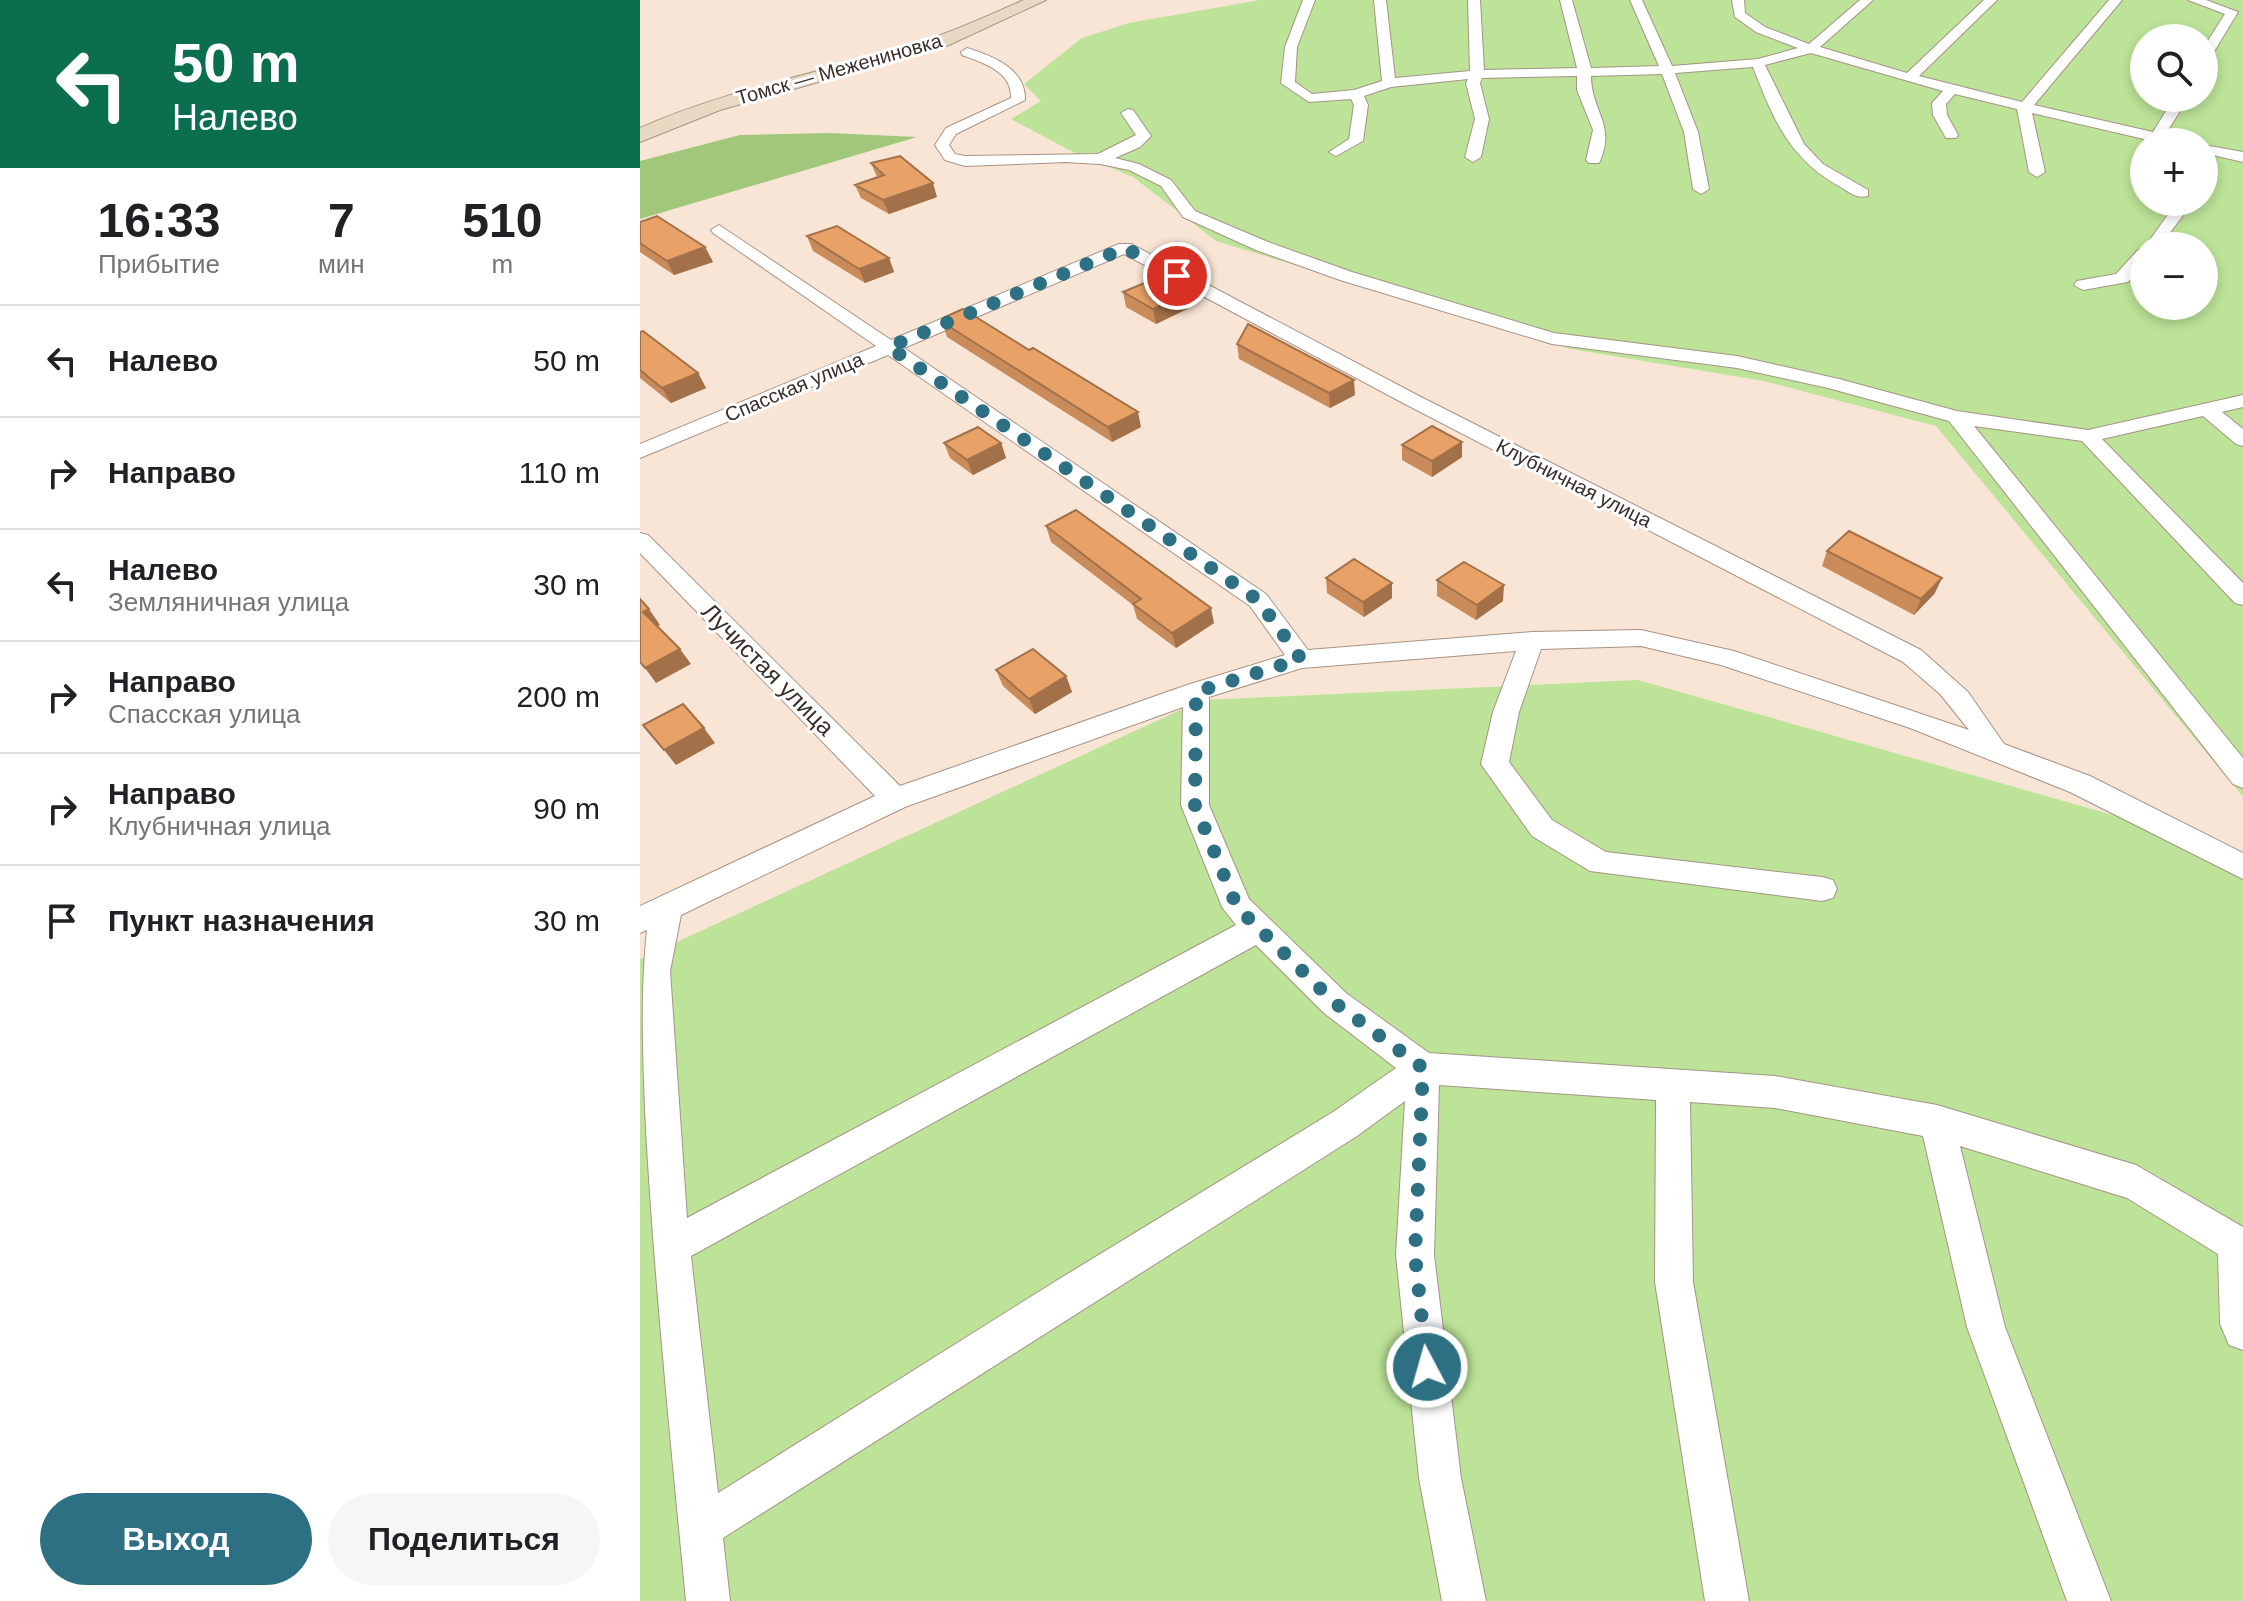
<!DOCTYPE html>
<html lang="ru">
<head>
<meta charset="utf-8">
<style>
	:root { --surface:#fff; --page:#f6f6f6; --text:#202124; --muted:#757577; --line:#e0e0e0; --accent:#2e7083 }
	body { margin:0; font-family:Arial,sans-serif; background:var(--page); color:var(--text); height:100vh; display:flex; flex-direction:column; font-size:30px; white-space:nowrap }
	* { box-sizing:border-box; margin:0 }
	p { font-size:26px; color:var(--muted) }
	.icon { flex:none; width:44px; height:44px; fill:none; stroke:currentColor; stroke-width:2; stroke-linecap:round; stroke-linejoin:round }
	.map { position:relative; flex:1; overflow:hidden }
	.details { display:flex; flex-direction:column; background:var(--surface); width:640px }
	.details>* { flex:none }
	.hud { background:#0b6e4f; color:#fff; overflow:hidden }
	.controls { position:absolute; left:1490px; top:24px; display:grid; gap:16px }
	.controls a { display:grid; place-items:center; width:88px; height:88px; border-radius:50%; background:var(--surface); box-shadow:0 4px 12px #0003; font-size:40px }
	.pin { position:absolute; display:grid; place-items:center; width:68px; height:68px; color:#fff; margin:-34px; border:4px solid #fff; border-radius:50%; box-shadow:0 2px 8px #0007 }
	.me { position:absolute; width:88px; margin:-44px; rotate:354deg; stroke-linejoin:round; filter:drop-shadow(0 0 6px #0008) }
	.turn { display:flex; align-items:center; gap:28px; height:168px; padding:0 40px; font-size:36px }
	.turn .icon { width:104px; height:104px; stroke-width:2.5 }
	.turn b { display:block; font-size:56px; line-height:68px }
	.eta { display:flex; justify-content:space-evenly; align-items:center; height:136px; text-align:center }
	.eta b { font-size:48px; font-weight:700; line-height:56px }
	.button { display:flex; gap:16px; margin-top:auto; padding:16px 40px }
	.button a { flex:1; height:92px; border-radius:48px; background:var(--accent); color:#fff; font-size:32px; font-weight:700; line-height:92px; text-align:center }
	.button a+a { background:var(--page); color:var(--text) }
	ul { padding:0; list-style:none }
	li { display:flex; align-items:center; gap:24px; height:112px; padding:0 40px; border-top:2px solid var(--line) }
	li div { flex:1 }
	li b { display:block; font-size:30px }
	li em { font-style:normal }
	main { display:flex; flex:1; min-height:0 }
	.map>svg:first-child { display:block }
</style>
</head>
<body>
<main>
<section class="details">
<div class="hud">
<div class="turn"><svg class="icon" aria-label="left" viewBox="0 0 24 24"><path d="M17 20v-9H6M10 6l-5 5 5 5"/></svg><div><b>50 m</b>Налево</div></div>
</div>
<div class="eta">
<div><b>16:33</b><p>Прибытие</p></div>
<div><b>7</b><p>мин</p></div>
<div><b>510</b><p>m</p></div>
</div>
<ul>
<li><svg class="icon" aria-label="left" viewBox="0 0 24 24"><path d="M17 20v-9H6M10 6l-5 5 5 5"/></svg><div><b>Налево</b></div><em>50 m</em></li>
<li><svg class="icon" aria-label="right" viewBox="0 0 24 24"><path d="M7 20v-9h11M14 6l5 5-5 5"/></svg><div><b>Направо</b></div><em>110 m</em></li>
<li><svg class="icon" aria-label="left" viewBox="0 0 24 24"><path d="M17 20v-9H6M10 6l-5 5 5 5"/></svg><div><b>Налево</b><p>Земляничная улица</p></div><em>30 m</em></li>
<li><svg class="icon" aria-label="right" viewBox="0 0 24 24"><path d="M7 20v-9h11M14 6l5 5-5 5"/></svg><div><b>Направо</b><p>Спасская улица</p></div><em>200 m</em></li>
<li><svg class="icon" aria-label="right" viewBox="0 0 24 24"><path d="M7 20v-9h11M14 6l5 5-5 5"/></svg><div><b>Направо</b><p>Клубничная улица</p></div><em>90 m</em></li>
<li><svg class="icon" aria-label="arrive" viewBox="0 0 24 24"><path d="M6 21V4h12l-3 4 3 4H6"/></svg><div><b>Пункт назначения</b></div><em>30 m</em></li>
</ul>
<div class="button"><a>Выход</a><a>Поделиться</a></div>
</section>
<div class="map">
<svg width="1603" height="1601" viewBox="0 0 1603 1601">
	<rect width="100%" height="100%" fill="#f9e5d6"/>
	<path fill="#bce397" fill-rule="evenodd" d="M620,0H1603V797L1296,426L1124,381L931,349L576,241L493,177L433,152L371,119L401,101L384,84L442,38L489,23ZM1504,38H1564V98H1504ZM1504,142H1564V202H1504ZM1504,246H1564V306H1504Z
		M998,680L1603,852V1601H0V959L562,700Z"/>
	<path fill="#a0c77a" d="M190,133L277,137L0,219V161L100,135Z"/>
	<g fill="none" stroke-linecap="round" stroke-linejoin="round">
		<defs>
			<path id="street" d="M663,0H675L657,47L655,82L672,94L714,90L742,81L734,0H746L755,78L830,71L828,0H840L844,70L937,68L920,0H932L951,68L1019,66L990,0H1002L1032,66L1118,59L1158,48L1116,32L1095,17L1092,0H1104L1105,13L1125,27L1169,44L1220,0H1233L1180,47L1267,73L1344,0H1357L1279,76L1382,102L1469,0H1482L1394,105L1513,132L1534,98H1548L1525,135L1543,142H1517L1392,113L1405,172L1397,177L1389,172L1377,109L1315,94L1306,104L1307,115L1318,135L1316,138H1306L1293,115L1292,103L1303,91L1171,53L1125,65L1164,144L1183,164L1228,190V196C1216,199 1209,192 1199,186C1149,158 1133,119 1113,67L1035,73L1058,132L1069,189L1061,194L1053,189L1044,132L1022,74L951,76C951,111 977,125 959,163H949L946,160L953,130L937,90V76L842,78L840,83L849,119L841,157L833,162L825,157L835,119L826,83L828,79L751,87L724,96L728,105L723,141L696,156L689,152L709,139L714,105L711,99L669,102L641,83L645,47Z
				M1548,0H1566L1598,12L1569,60L1564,61V47L1585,14Z
				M327,48C353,56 386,69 385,100L316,134L309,145L315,154L325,156L458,154L496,135L481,113L488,109L493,110L511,136L500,147L475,158L499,164L531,180L555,211L628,242L712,272L914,333L1097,356L1199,379L1317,411L1448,430L1603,395V407L1582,412L1603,429V446L1596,444L1563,416L1462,439L1603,583V605L1595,603L1442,441L1334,426L1603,758V788L1593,784L1309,421L1188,388L1097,368L912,344L700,280L616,250L543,217L521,186L489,170L460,164L425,162L325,166L305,160L295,145L306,128L371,98C372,71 343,63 322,55L321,52Z
				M1564,145L1603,152V162L1564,153Z
				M1537,202H1553L1520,246L1504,248Z
				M79,225L251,340L479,244H491L779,396L1281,650L1328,692L1364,744L1450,776L1603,853V879L1430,792L1270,728L1081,665L1001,646L901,649L879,712L869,762L912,820L966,852L1182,877L1193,880L1197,889L1193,898L1182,901L950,871L892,836L841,764L853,712L876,651L662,668L569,697V805L609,899L706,993L789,1053L1135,1076L1297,1105L1496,1165L1603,1227V1350L1589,1345L1580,1324L1578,1254L1487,1198L1320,1146L1365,1327L1471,1601H1427L1327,1327L1283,1136L1135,1108L1050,1102L1053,1282L1109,1601H1065L1015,1282L1016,1100L799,1085L794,1255L821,1478L846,1601H802L779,1478L756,1255L765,1101L717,1136L83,1538L90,1601H46C31,1445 15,1287 6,1130C3,1064 0,995 7,930L0,933V906L235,796L0,553V533L8,535L260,786L547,685L645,655L610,606L248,355L0,458V444L236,346L73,233L71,230ZM484,254L765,404L1263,662L1300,694L1329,730L1094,651L1001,630L892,632L668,650L626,594L264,348ZM543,707L541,805L582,907L596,925L47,1218L30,971L41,915L265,807ZM616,945L684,1013L756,1068L693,1112L416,1281L78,1493L51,1256Z
				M1504,249V264L1488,282L1443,290L1434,285L1437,281L1476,274L1498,250Z"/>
			<path id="secondary" d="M384,0H406L309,45L80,110L0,142V128C83,91 171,75 258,49C302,37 342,18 384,0Z"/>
		</defs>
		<use href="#street" stroke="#a69385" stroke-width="2"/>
		<use href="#secondary" stroke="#a69385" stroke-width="2"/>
		<use href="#street" fill="#fff" fill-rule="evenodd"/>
		<use href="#secondary" fill="#e8d9c2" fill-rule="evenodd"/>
	</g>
	<path fill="#c88b59" d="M231,163L297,197L249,214L221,198L215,185L237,177Z
		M0,222L65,247L73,262L34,275L0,252Z
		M167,236L249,258L254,272L225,283L173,251Z
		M483,292L544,295L547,309L516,324L486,307Z
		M302,322L389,350L501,427L472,442L307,337Z
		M0,332L58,373L66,388L31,403L0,378Z
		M597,344L715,395L690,408L599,359Z
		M304,443H361L366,458L333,475L310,458Z
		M762,445L822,457L792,477L762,460Z
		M406,526L574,623L536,648L497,619L493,605L411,542Z
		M1187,551L1295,593L1274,615L1182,566Z
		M686,578L752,598L724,617L687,593Z
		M797,580L863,601L836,620L797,596Z
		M356,670L426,676L432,692L395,714L363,686Z"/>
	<path fill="#a27149" d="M293,183L297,197L249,214L243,200Z
		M65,247L73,262L34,275L27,261Z
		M249,258L254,272L225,283L219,269Z
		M544,295L547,309L516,324L513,309Z
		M58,373L66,388L31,403L22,388Z
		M714,380L715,395L690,408L689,393Z
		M498,412L501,427L472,442L468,427Z
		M822,442V457L792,477V461Z
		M361,443L366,458L333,475L327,460Z
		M1302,578L1295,593L1274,615L1281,599Z
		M752,583V598L724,617L723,602Z
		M864,585L863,601L836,620L837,605Z
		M571,608L574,623L536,648L532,633Z
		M9,609L20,625L14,628L3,612Z
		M40,649L51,664L16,683L5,668Z
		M426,676L432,692L395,714L389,699Z
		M64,728L75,743L36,765L24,750Z"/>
	<path fill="#e8a268" stroke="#a27149" stroke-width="2" d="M260,156L293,183L243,200L215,185L244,175L231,163Z
		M17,216L65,247L27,261L0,243V222Z
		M197,226L249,258L219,269L167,236Z
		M514,279L544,295L513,309L483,292Z
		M323,309L389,350L393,348L498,412L468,427L302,322L305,317Z
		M608,324L714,380L689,393L597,344Z
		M3,331L58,373L22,388L0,370V332Z
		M792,426L822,442L792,461L762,445Z
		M338,427L361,443L327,460L304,443Z
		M436,510L571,608L532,633L493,604L501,599L406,526Z
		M1209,531L1302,578L1281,599L1187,551Z
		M714,559L752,583L723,602L686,578Z
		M824,562L864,585L837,605L797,580Z
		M0,599L9,609L3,612L40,649L5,668L0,662Z
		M393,649L426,676L389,699L356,670Z
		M43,704L64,728L24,750L3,725Z"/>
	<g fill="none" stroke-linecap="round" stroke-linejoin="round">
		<path stroke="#2e7083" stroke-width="14" stroke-dasharray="0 25.2" d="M537,276L485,248L249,347L618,600L661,659L556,692L555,805L597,907L695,1003L783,1068L775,1255L787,1367"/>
	</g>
	<g text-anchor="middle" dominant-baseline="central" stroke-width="6" stroke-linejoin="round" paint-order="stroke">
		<g font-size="20" fill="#372f2a" stroke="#fff">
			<text transform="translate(199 69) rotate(-16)">Томск — Межениновка</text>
			<text transform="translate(154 387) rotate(-23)">Спасская улица</text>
			<text transform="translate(934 483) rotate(27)">Клубничная улица</text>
		</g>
		<g font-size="24" fill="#372f2a" stroke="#fff">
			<text transform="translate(128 669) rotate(45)">Лучистая улица</text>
		</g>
	</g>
</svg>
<div class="controls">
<a><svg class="icon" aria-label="search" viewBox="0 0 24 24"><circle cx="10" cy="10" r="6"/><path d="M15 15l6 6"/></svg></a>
<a>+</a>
<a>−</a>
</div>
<div class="pin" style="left:537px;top:276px;background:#d93025"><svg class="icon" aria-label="arrive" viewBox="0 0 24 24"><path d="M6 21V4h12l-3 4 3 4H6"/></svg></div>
<svg class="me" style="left:787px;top:1367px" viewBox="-20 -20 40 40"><circle r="17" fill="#2e7083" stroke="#fff" stroke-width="3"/><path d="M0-11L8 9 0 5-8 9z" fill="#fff"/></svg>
</div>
</main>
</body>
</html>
